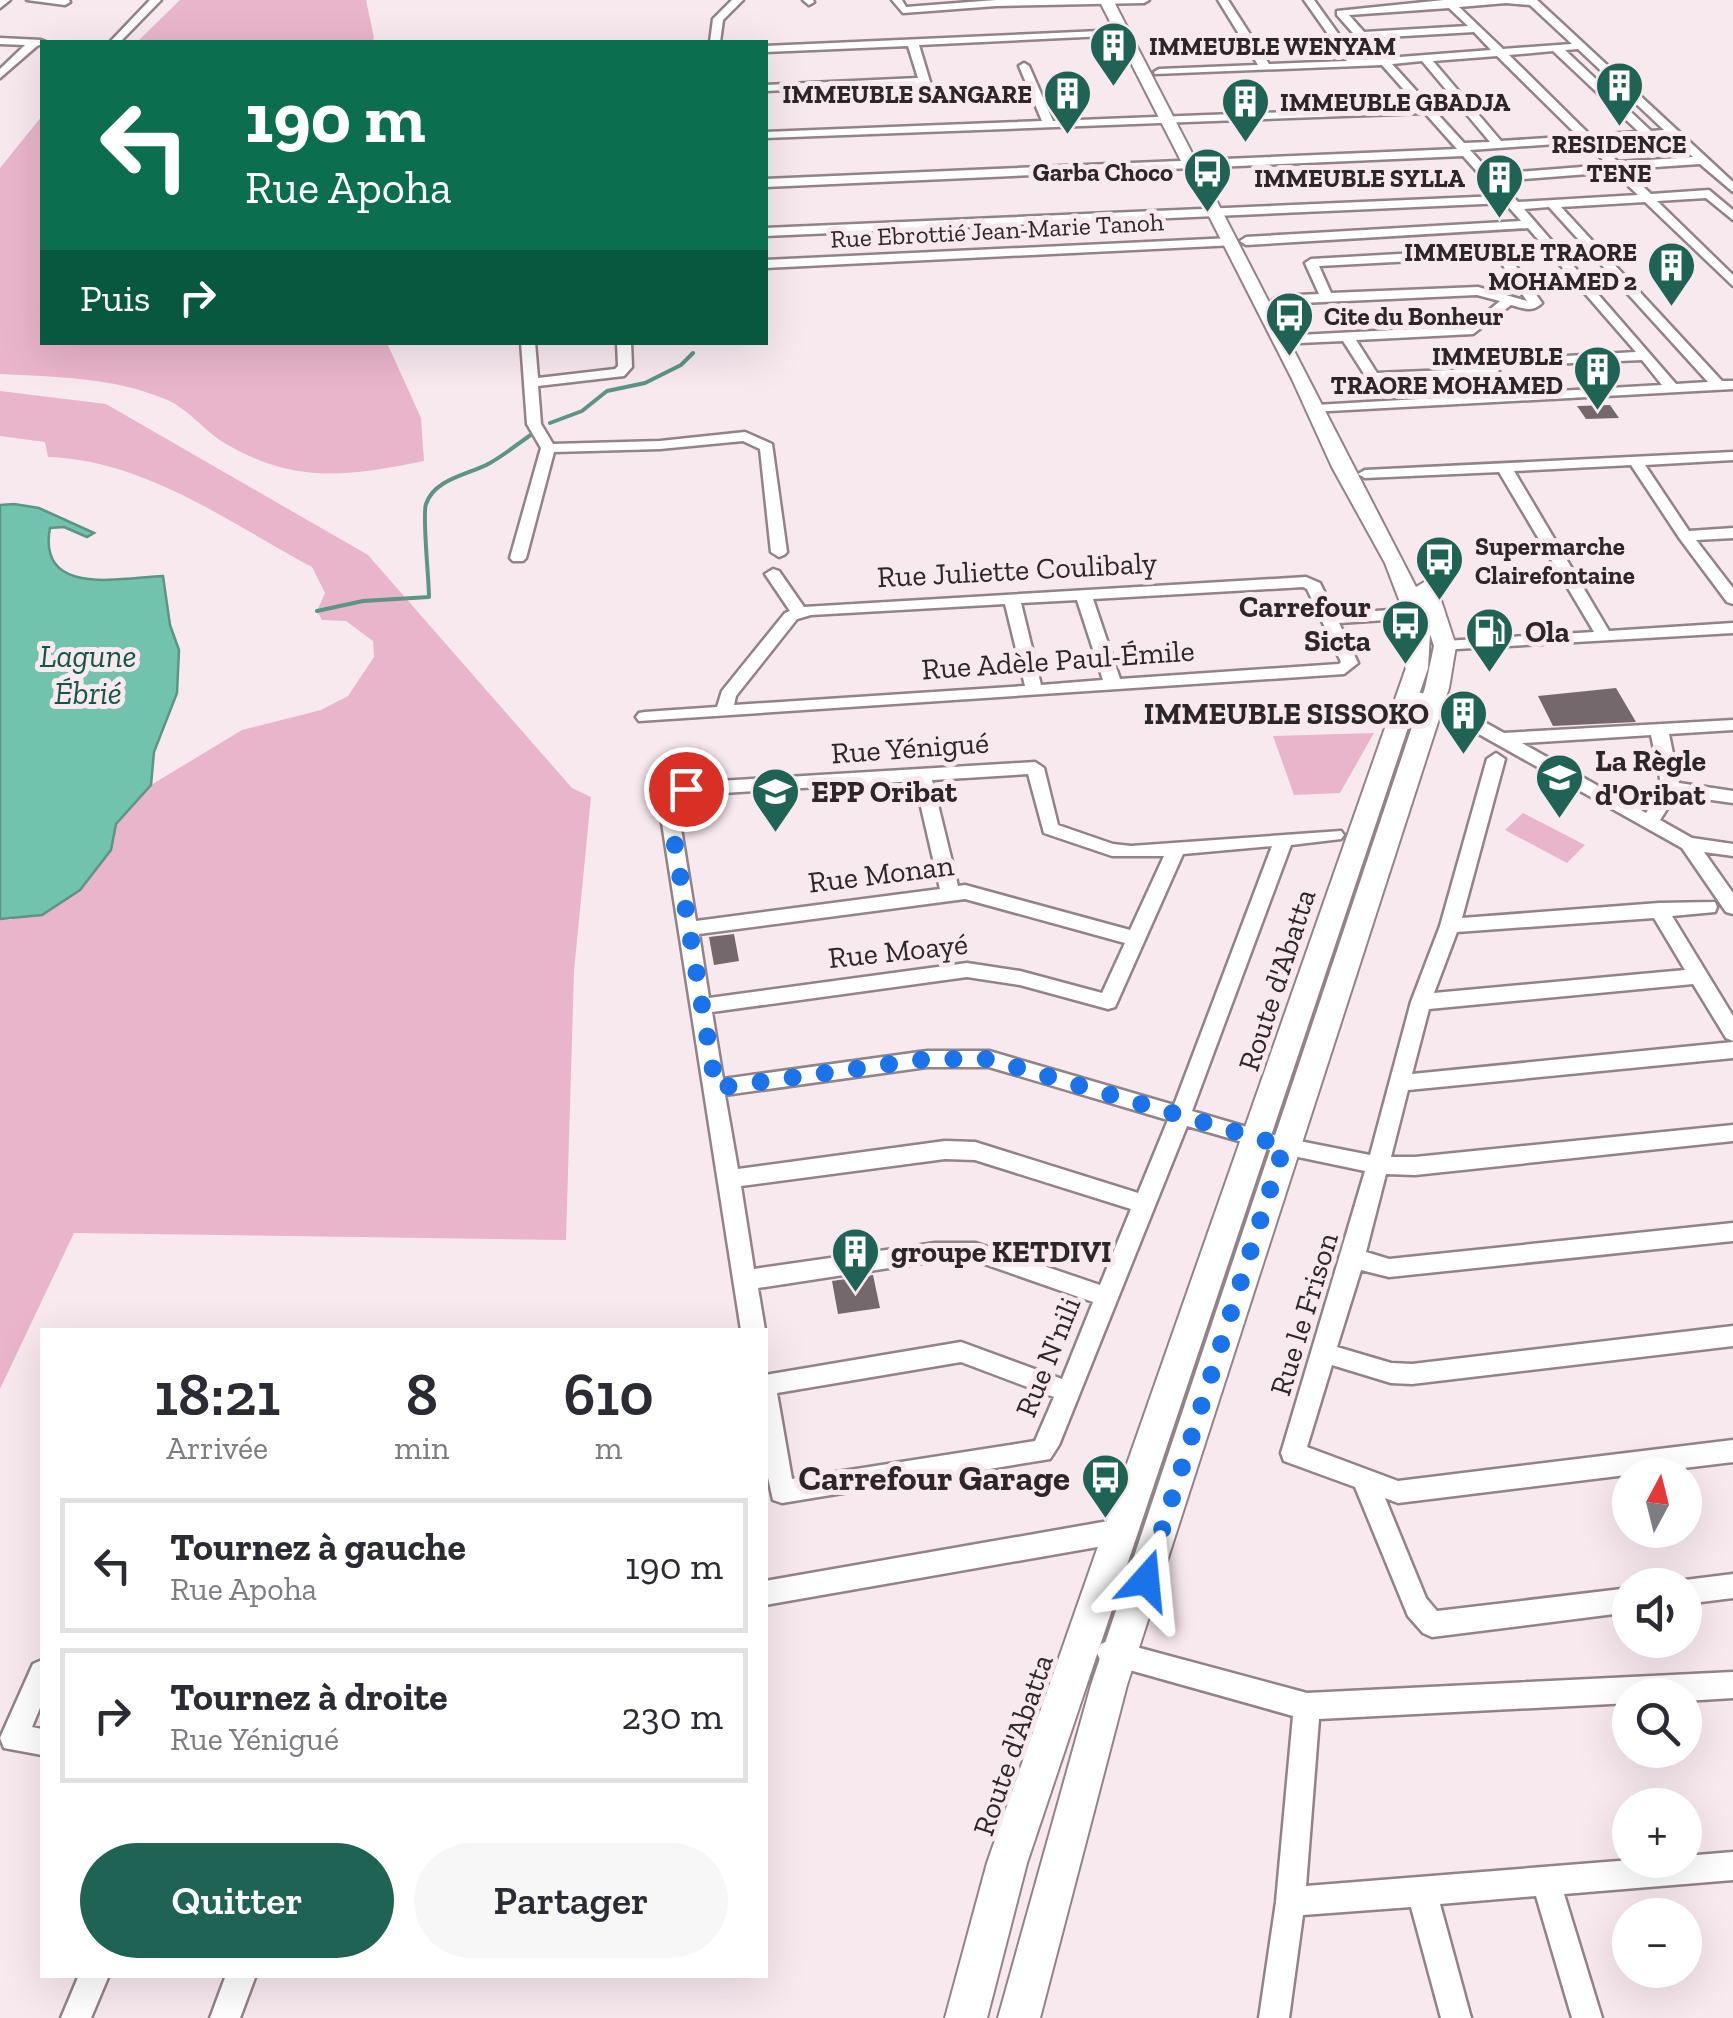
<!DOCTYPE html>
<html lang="fr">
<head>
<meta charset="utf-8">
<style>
	:root { --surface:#fff; --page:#f7f7f7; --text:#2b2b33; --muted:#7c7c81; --line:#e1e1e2; --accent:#1f6354 }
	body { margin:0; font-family:"Zilla Slab",serif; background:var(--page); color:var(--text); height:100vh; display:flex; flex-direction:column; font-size:38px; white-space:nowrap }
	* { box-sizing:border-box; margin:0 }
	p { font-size:32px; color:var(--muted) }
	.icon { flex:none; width:55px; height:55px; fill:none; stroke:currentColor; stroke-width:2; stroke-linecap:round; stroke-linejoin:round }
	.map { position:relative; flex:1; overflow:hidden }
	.panel { position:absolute; left:40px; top:1328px; width:728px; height:650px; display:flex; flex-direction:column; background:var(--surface); border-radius:0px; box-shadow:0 10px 40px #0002 }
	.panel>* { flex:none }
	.hud { position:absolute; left:40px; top:40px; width:728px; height:305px; border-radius:0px; box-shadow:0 10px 40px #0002; background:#0b6e4f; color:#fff; overflow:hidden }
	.needle { width:65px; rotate:7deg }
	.buttons { position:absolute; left:1612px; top:1458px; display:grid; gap:20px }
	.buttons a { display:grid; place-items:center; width:90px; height:90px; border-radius:50%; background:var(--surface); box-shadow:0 10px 40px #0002; font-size:50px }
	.pin { position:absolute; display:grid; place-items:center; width:85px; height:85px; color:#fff; margin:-42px; border:5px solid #fff; border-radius:50%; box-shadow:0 2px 10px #0007 }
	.me { position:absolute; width:110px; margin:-55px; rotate:18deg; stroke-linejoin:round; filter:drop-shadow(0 0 8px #0008) }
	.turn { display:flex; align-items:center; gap:35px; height:210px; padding:0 40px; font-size:45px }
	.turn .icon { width:130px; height:130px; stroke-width:2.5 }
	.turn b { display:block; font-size:70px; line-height:85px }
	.then { display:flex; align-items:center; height:95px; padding:0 40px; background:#0003; gap:20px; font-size:38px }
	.eta { display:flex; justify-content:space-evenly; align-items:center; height:170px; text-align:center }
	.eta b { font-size:60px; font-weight:600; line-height:70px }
	.primary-button { display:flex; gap:20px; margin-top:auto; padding:20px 40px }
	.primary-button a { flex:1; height:115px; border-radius:60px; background:var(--accent); color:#fff; font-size:40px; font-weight:600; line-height:115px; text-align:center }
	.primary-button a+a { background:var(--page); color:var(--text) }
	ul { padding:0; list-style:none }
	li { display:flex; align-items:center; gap:30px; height:135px; margin:0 20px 15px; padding:0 20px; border:5px solid var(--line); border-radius:0px }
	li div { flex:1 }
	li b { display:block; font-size:38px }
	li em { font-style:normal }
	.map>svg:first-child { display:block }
</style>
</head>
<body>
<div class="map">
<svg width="1733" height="2018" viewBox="0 0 1733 2018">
	<rect width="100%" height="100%" fill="#f8e9ef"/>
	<path fill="#e9b5ca" d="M180,0H366L374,38L372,42H137Z
		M42,116V342L387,343L421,418L424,461C348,476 297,485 226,444C205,432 188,408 165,399C112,377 56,377 0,374V168Z
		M0,391L106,404L368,555L572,788L591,797L574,971L566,1240L74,1233L0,1389V919L11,920L111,850L116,824L151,785L242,730L321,710L348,696L374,657L373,641L346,621L322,620L317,611L325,593L312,567C228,522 145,460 48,457L45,442L0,436Z
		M1374,733L1340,793L1294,795L1273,736Z
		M1523,813L1585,845L1567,863L1505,830Z"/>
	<path fill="#71c3ae" stroke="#5c9486" stroke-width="2.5" d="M14,504L39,508L94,533L87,537L64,527L50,528C37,597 120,578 163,576L170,625L179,650L177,693L154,752L151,785L116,824L111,850L80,890L42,915L0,919V505Z"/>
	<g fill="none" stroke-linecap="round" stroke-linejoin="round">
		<path stroke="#5c9486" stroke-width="4" d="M550,423L582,411L607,391L645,383L681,365L693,353
			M317,611L363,601L429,597C429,579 422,515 426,504C435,478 469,475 490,463C506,454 520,442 535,432"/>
	</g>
	<path fill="#75686d" d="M1610,405L1619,418L1586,419L1577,406Z
		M1616,688L1636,722L1553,726L1538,696Z
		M734,934L739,961L714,965L709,937Z
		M873,1275L880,1308L838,1314L832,1281Z"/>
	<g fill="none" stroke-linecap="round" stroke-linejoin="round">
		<defs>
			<path id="street" d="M0,0H10L0,8Z
				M27,0H69L70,2L65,5Z
				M150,0H161L120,42H110Z
				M732,0H743L723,20L720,42H710L713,19Z
				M803,0H813L814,2L809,5Z
				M892,0H902L906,7L996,0H1149L1144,3L996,6L903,13Z
				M1218,0H1228L1269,64L1347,61L1304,0H1314L1357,60L1376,59L1337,15V11L1444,0H1537L1733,182V192L1700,164L1625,169L1651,194L1709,190L1733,210V220L1706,198L1657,201L1733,275V286L1645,202L1561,207L1722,381H1733V389L1311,412V406L1316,405L1662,385L1642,360L1527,365L1525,362L1532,358L1636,352L1528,228L1246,245L1240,241L1246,237L1521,221L1505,203L765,236V228L1499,196L1463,156L765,187V179L1457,149L1425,113L765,138V132L1042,121L1019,66L1024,63L1029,66L1053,121L1419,107L1382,65L1155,74L1154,72L1159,69L1258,65ZM1506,3L1530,5L1572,44L1503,49L1459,7ZM1449,8L1468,26L1364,32L1349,15ZM1474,32L1491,50L1387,58L1369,38ZM1578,49L1664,130L1651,131L1565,50ZM1553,51L1639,132L1590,135L1509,55ZM1497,56L1578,136L1501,141L1433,61ZM1422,61L1490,142L1464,143L1392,64ZM1671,137L1693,157L1618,162L1597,141ZM1585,142L1608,165L1492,174L1470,150ZM1614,172L1638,195L1518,202L1498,181ZM1549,207L1708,382L1676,384L1524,209Z
				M1122,30L1126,35L919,45L936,102L930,105L924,102L919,84L765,91V85L918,78L908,46L765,52V46Z
				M0,38L41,40L46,42L37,46L0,78V69L25,45L0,44Z
				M1231,238L1235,239V245L765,268V260Z
				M1488,249L1506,252L1542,303C1532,313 1523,308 1511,305L1473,334L1356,340L1377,373L1497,368L1499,371L1492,375L1373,381L1368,380L1343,341L1299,343L1292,339L1299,335L1470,326L1500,301L1477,295L1279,304L1273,300L1279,296L1319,294L1305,263L1311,259ZM1488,257L1498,258L1527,301L1478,287L1331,293L1319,266Z
				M521,342H535L538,378L615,369L618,366L617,342H631L632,367L624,376L538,386L541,424L553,444L660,441L745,432L772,444L787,552L784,555L779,557L771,552L760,449L743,441L660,449L554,452L526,558L523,561H513L510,558L541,448L527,424Z
				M1733,452V460L1645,465L1689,531L1733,528V538L1696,540L1733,588V604L1727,602L1680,539L1631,465L1514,471L1609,631L1733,623V633L1439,650V642L1445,641L1594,632L1499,472L1365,478L1358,474L1365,470Z
				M773,569L779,571L804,607L1306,577L1320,583L1335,614L1417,608L1425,613L1417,618L1339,623L1358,663L1344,674L639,721L636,717L639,713L645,712L717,707L722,691L785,613L790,611L765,574ZM1303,587L1307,589L1341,662L1339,664L1120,679L1093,599ZM1077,600L1103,680L1041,685L1021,603ZM1005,604L1025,686L734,705L736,696L797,619L811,615Z
				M1408,690L1439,697L1504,733L1733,720V730L1669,734L1679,783L1733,791V803L1676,795L1660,820L1692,838L1733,844V856L1704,852L1733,893V914L1726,912L1682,848L1427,705L1402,699L1400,695ZM1651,735L1662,788L1646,813L1522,743Z
				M1496,753L1505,759L1462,918L1659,903L1715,902L1717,907L1715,912L1672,916L1733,1016V1041L1726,1038L1693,984L1429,1009L1412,1074L1733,1042V1058L1408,1090L1391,1157H1415L1733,1125V1141L1415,1175L1386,1174L1366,1252L1389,1259L1733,1223V1241L1389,1277L1361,1270L1337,1347L1391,1363L1412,1364L1733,1326V1346L1412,1384L1391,1383L1332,1365L1307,1447L1398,1481L1733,1440V1462L1398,1503L1385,1498L1426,1598L1437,1611L1630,1588V1612L1432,1637L1423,1633L1408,1616L1355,1487L1284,1461L1281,1453L1365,1171L1284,1154L1187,1126L1059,1445L1050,1459L782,1503L773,1500L765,1464V1375L961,1342L1062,1379L1093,1302L976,1261H935L758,1288L765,1330H741L660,810L666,793L687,783L1035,762L1044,768L1058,825L1113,844L1131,846L1341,831L1344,835L1341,839L1291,845L1192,1111L1284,1138L1370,1155L1411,1002L1440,926L1487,759ZM1028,774L1044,833L1112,856H1164L1130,930L965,885L958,886L932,780ZM915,781L940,889L696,921L678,810L680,800L690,795ZM1272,846L1174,1105L989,1051H927L723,1079L712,1012L967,977L1020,985L1108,1009L1115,1007L1183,854ZM965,899L1125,943L1102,993L1020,971L967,963L709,998L699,934ZM1654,918L1685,970L1434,993L1457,932ZM927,1067H989L1168,1120L1138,1193L975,1142L945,1141L738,1169L725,1095ZM945,1159L975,1160L1131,1209L1100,1285L976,1243H935L754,1269L741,1186ZM961,1362L1054,1397L1035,1441L792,1479L777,1393Z
				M1120,1519L1129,1523L1133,1531L1129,1539L1120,1543L765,1605V1581Z
				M1733,1574V1598L1685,1604V1585H1675L1685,1580Z
				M1110,1640L1307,1693L1733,1672V1698L1685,1701V1695H1630V1703L1319,1719L1306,1886L1631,1860H1685V1856L1733,1852V1880L1564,1894L1602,2018H1572L1536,1896L1440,1904L1471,2018H1441L1411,1907L1303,1915L1289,2018H1259L1276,1902L1293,1716L1101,1662L1097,1653L1101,1644Z
				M42,1660V1703L32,1727L42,1729V1755L4,1748L0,1738L33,1664Z
				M79,1975H109L91,2018H61Z
				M226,1975H256L240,2018H210Z"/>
			<path id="secondary" d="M1099,0H1113L1416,587L1426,581L1437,588L1456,646L1449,688L1127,1685L1040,2018H998L1091,1685L1425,688L1434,646L1430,634L1428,668L1027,1863L987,2018H945L987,1863L1406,668L1408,623L1385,563L1332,467L1292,379Z"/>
		</defs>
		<use href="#street" stroke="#918388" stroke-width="5"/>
		<use href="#secondary" stroke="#918388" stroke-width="4"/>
		<use href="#street" fill="#fff" fill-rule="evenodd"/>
		<use href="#secondary" fill="#fff" fill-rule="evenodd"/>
	</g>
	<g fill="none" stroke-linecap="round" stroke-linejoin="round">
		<path stroke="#1a73e8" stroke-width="18" stroke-dasharray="0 32.4" d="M686,789L672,797L669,810L716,1088L927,1059H989L1284,1146L1146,1580"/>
	</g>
	<defs>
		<symbol id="building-pin" viewBox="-11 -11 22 30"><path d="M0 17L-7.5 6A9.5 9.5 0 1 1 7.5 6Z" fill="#1f6354" stroke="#f8e9ef"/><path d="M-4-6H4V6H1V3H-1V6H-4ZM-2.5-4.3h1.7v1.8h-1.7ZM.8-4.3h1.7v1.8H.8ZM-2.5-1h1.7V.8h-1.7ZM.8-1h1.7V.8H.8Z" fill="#fff"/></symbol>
		<symbol id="bus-pin" viewBox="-11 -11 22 30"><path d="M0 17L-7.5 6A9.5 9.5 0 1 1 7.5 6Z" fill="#1f6354" stroke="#f8e9ef"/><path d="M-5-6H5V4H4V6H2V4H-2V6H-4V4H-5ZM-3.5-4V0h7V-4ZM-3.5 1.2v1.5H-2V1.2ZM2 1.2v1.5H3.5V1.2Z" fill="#fff"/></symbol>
		<symbol id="fuel-pin" viewBox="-11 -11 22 30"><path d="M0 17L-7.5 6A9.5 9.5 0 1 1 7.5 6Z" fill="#1f6354" stroke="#f8e9ef"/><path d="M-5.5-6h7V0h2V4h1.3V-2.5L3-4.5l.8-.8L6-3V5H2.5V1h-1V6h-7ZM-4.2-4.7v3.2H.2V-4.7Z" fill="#fff"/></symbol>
		<symbol id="school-pin" viewBox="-11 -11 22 30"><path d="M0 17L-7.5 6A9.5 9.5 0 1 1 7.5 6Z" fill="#1f6354" stroke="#f8e9ef"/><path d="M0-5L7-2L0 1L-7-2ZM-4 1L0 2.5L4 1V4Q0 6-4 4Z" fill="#fff"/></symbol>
	</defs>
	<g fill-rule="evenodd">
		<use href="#building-pin" x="1086" y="18" width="55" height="75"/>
		<use href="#building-pin" x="1592" y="58" width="55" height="75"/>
		<use href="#building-pin" x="1040" y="66" width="55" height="75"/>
		<use href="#building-pin" x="1218" y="74" width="55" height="75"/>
		<use href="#bus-pin" x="1180" y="144" width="55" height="75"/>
		<use href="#building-pin" x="1472" y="150" width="55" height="75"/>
		<use href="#building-pin" x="1644" y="238" width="55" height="75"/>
		<use href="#bus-pin" x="1262" y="288" width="55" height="75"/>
		<use href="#building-pin" x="1570" y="342" width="55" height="75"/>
		<use href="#bus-pin" x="1412" y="532" width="55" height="75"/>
		<use href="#bus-pin" x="1378" y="596" width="55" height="75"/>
		<use href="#fuel-pin" x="1462" y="604" width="55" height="75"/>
		<use href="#building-pin" x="1436" y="686" width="55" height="75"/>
		<use href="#school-pin" x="1532" y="750" width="55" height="75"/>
		<use href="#school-pin" x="748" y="764" width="55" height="75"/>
		<use href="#building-pin" x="828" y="1224" width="55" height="75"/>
		<use href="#bus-pin" x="1078" y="1450" width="55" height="75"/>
	</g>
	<g text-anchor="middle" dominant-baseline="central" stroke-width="10" stroke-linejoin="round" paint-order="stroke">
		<g font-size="25" font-weight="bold" fill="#2c2628" stroke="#f8e9ef" text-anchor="end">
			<text x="1149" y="46" text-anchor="start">IMMEUBLE WENYAM</text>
			<text x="1032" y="94">IMMEUBLE SANGARE</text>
			<text x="1280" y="102" text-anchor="start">IMMEUBLE GBADJA</text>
			<text x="1619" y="144" text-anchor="middle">RESIDENCE<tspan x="1619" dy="29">TENE</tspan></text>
			<text x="1173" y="172">Garba Choco</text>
			<text x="1465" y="178">IMMEUBLE SYLLA</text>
			<text x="1637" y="252">IMMEUBLE TRAORE<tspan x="1637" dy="29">MOHAMED 2</tspan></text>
			<text x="1324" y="316" text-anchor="start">Cite du Bonheur</text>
			<text x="1563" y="356">IMMEUBLE<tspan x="1563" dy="29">TRAORE MOHAMED</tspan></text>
			<text x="1475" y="546" text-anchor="start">Supermarche<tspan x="1475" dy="29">Clairefontaine</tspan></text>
		</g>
		<g font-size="25" fill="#2c2628" stroke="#f8e9ef">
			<text transform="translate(997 230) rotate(-3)">Rue Ebrottié Jean-Marie Tanoh</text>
		</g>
		<g font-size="30" fill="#2c2628" stroke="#f8e9ef">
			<text transform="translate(1017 570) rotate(-3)">Rue Juliette Coulibaly</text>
			<text transform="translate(1058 660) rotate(-4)">Rue Adèle Paul-Émile</text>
			<text transform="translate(910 748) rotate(-4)">Rue Yénigué</text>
			<text transform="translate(881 874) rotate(-7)">Rue Monan</text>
			<text transform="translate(898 951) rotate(-6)">Rue Moayé</text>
			<text transform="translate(1277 980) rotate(-72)">Route d'Abatta</text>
			<text transform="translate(1304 1314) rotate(-73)">Rue le Frison</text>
			<text transform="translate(1048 1357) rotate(-68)">Rue N'nili</text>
			<text transform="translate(1013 1745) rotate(-71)">Route d'Abatta</text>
		</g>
		<g font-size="30" font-weight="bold" fill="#2c2628" stroke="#f8e9ef" text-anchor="start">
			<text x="1371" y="607" text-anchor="end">Carrefour<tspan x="1371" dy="34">Sicta</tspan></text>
			<text x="1525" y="632">Ola</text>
			<text x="1429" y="714" text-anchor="end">IMMEUBLE SISSOKO</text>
			<text x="1595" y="761">La Règle<tspan x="1595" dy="34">d'Oribat</tspan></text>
			<text x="811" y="792">EPP Oribat</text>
			<text x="891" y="1252">groupe KETDIVI</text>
		</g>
		<g font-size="32" font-style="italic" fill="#125648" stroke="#f8e9ef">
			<text x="88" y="656">Lagune<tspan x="88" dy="37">Ébrié</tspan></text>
		</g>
		<g font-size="35" font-weight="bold" fill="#2c2628" stroke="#f8e9ef" text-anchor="end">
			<text x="1070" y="1478">Carrefour Garage</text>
		</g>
	</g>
</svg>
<div class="buttons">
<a><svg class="needle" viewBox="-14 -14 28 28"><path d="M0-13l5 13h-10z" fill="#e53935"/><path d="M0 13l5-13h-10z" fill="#7c7c81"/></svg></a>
<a><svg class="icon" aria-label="sound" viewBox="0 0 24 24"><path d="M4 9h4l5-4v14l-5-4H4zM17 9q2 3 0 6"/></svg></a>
<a><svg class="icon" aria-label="search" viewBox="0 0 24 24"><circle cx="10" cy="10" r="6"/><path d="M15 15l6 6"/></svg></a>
<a>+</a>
<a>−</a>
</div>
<div class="pin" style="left:686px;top:789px;background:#d93025"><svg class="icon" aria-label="arrive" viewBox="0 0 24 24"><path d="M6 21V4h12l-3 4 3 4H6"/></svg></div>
<svg class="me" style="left:1146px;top:1580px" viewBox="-20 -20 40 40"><path d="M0-17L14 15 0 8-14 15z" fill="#1a73e8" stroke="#fff" stroke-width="4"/></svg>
<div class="hud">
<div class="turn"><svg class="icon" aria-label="left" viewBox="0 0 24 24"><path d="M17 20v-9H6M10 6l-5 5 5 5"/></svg><div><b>190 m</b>Rue Apoha</div></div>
<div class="then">Puis<svg class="icon" aria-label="right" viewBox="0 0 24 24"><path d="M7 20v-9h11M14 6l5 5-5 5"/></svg></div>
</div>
<section class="panel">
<div class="eta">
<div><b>18:21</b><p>Arrivée</p></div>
<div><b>8</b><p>min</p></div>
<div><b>610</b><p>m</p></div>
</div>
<ul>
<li><svg class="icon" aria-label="left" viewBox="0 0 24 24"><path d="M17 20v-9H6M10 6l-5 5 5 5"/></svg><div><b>Tournez à gauche</b><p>Rue Apoha</p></div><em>190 m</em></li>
<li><svg class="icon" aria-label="right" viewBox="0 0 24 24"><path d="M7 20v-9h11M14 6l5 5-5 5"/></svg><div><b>Tournez à droite</b><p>Rue Yénigué</p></div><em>230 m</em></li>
</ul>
<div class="primary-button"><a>Quitter</a><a>Partager</a></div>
</section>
</div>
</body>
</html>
